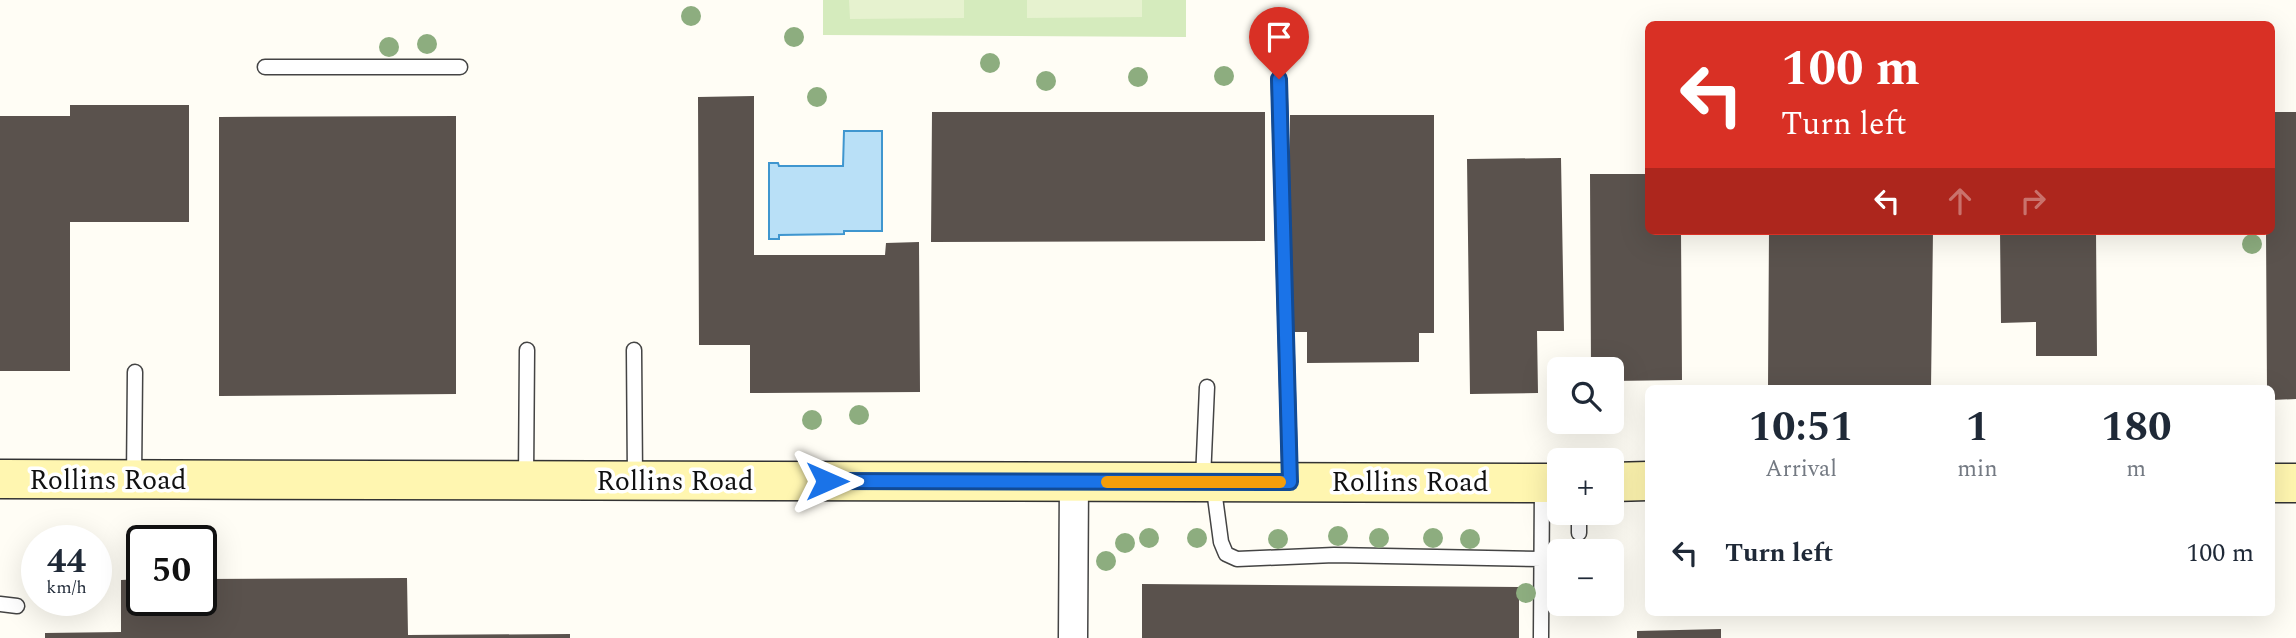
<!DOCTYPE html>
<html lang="en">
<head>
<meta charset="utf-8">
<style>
	:root { --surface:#fff; --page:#f6f6f7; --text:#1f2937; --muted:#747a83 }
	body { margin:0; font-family:Spectral,serif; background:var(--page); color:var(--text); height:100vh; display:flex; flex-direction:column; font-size:26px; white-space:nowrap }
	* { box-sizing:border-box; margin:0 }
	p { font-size:23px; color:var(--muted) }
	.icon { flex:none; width:38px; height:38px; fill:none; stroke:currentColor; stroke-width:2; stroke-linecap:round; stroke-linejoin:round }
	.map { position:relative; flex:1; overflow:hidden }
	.drawer { position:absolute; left:1645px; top:385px; width:630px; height:231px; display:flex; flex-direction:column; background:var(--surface); border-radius:10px; box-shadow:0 7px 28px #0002 }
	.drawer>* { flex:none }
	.top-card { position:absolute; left:1645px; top:21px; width:630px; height:214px; border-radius:10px; box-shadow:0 7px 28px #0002; background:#d93025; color:#fff; overflow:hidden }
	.buttons { position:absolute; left:1547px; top:357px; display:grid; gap:14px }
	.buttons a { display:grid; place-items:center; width:77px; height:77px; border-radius:10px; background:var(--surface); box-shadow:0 7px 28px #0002; font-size:35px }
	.speed { position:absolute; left:21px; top:525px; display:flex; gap:14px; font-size:35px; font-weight:700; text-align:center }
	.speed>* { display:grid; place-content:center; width:91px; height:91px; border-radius:50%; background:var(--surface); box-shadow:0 7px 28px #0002; line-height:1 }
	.speed small { font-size:18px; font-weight:400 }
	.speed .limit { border:4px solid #111; border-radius:10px; background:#fff; color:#111 }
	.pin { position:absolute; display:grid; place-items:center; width:60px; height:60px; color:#fff; margin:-72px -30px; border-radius:50% 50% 50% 0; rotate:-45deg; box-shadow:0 0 7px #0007 }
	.pin .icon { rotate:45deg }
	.me { position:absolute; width:77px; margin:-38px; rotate:90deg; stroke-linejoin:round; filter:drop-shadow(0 0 5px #0008) }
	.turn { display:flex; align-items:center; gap:24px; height:147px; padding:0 21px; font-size:32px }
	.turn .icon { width:91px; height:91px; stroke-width:2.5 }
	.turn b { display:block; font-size:49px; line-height:60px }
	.lanes { display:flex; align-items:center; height:66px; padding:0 21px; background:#0003; justify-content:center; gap:35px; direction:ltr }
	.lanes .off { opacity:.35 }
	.eta { display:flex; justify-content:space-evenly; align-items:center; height:119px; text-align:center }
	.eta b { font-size:42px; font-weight:700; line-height:49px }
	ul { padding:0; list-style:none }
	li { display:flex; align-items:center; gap:21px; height:98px; padding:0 21px }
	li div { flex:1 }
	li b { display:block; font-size:26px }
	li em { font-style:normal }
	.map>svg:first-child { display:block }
</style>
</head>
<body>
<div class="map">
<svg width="2296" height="638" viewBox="0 0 2296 638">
	<rect width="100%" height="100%" fill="#fffdf5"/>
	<path fill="#d5ebbd" d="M823,0H1186V37L823,35Z"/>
	<path fill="#e6f2cf" d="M849,0H964V18L850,19Z
		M1027,0H1142V17L1027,18Z"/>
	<path fill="#b9e0f7" stroke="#3f96cf" stroke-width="2" d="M844,131H882V231H844V234L779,235V239H769V163H778L779,166H843Z"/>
	<path fill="#5a524d" d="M754,96V255H885L886,243L919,242L920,392L750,393V345H699L698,97Z
		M70,105H189V222H70V371H0V116H70Z
		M932,112H1265V241L931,242Z
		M2272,112H2296V399L2272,400V388H2267L2266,231H2272Z
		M1290,115H1434V333H1419V362L1307,363V332H1289Z
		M456,116V394L219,396V117Z
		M1561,158L1564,331H1537L1538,393L1470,394L1467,159Z
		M1590,174H1648V231H1681L1682,380L1612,381V369H1591Z
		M1769,231H1933L1931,388H1768Z
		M2000,231H2096L2097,356H2036V322L2001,323Z
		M407,578L408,635L570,634V638H45V633L121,632V580L142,579V600H201V579Z
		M1142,584L1519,587V638H1142Z
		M1721,629V638H1637V631Z"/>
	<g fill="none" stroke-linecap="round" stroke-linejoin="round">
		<defs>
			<path id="lane" d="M265,67H460
				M1279,79L1290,481
				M634,350L635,479
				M526,478L527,350
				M134,479L135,372
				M1203,479L1207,387
				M1213,482L1221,542L1226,554L1237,559L1334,555L1542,559
				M1579,533V513
				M0,604L17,606
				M1541,638L1542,485"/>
			<path id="street" d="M1073,638L1074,482"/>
			<path id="secondary" d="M0,479L1559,483
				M1612,482L1648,481
				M2272,483H2296"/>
		</defs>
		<use href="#lane" stroke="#444" stroke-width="17"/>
		<use href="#street" stroke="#444" stroke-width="31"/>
		<use href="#secondary" stroke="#333" stroke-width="41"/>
		<use href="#lane" stroke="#fff" stroke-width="14"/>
		<use href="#street" stroke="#fff" stroke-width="28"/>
		<use href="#secondary" stroke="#fff6b0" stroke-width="38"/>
	</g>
	<g fill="#8dad7f">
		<circle cx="691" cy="16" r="10"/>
		<circle cx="794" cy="37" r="10"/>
		<circle cx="427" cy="44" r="10"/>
		<circle cx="389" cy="47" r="10"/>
		<circle cx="990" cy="63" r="10"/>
		<circle cx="1224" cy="76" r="10"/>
		<circle cx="1138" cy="77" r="10"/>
		<circle cx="1046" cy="81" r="10"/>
		<circle cx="817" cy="97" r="10"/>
		<circle cx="2252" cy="244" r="10"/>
		<circle cx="859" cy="415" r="10"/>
		<circle cx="812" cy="420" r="10"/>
		<circle cx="1338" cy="536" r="10"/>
		<circle cx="1149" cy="538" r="10"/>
		<circle cx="1197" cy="538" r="10"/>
		<circle cx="1379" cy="538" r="10"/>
		<circle cx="1433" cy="538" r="10"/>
		<circle cx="1278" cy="539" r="10"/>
		<circle cx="1470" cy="539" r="10"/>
		<circle cx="1125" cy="543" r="10"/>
		<circle cx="1106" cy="561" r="10"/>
		<circle cx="1526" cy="593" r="10"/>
	</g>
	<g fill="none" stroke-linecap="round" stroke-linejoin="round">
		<defs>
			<path id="route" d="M827,481L1290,482L1279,79"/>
		</defs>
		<use href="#route" stroke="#114b97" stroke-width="18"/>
		<use href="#route" stroke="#1a73e8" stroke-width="12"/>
		<path stroke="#f59e0b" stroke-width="12" d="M1107,482H1280"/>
	</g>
	<g text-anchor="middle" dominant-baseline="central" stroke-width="7" stroke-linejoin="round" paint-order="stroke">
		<g font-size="28" fill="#111" stroke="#fff">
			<text x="108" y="480">Rollins Road</text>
			<text x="675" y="481">Rollins Road</text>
			<text x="1410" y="482">Rollins Road</text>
		</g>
	</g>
</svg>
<div class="buttons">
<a><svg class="icon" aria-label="search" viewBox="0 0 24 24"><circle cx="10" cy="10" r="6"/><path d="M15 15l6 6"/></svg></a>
<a>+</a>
<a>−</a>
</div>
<div class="speed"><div>44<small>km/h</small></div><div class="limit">50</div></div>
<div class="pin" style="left:1279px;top:79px;background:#d93025"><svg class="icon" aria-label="arrive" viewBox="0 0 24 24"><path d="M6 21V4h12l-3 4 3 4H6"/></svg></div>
<svg class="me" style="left:827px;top:481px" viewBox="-20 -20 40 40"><path d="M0-17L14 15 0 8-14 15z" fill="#1a73e8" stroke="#fff" stroke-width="4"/></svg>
<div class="top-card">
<div class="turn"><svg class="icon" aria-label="left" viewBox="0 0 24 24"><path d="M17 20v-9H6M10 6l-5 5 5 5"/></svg><div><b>100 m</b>Turn left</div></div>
<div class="lanes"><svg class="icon" aria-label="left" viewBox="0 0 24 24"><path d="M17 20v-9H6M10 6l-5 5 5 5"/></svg><svg class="icon off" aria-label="ahead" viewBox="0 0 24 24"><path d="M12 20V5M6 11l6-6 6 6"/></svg><svg class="icon off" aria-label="right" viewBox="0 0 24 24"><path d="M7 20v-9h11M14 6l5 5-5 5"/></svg></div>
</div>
<section class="drawer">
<div class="eta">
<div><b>10:51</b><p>Arrival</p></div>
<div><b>1</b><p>min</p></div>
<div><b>180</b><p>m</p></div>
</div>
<ul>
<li><svg class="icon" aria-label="left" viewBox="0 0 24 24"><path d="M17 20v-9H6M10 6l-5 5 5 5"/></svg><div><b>Turn left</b></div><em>100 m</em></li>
</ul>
</section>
</div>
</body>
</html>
